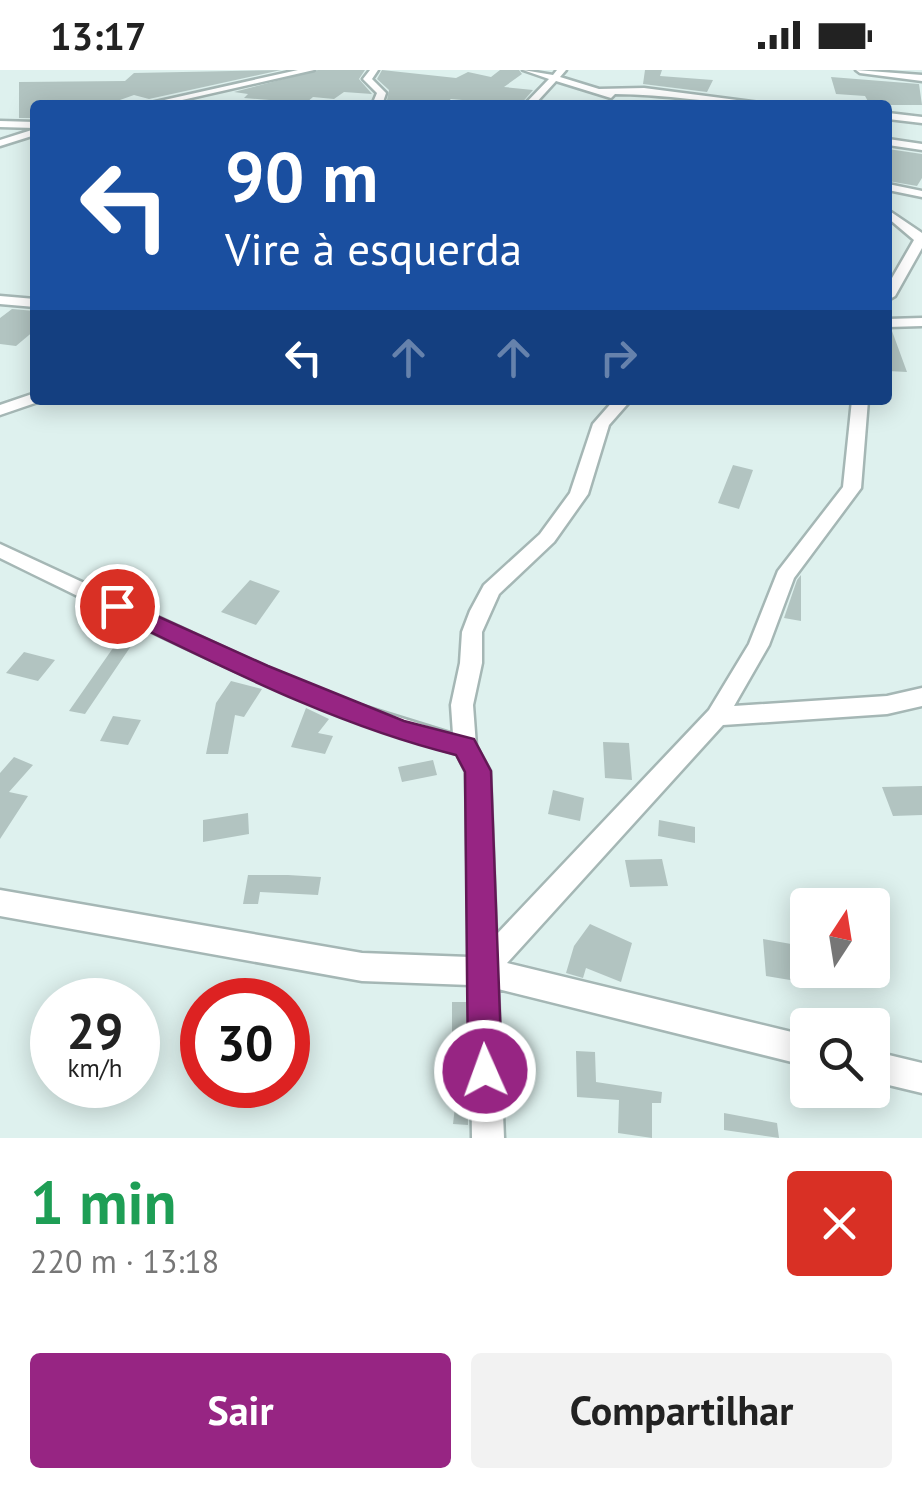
<!DOCTYPE html>
<html lang="pt">
<head>
<meta charset="utf-8">
<style>
	:root { --surface:#fff; --page:#f2f2f2; --text:#222; --muted:#767676; --accent:#972583 }
	body { margin:0; font-family:"PT Sans",sans-serif; background:var(--page); color:var(--text); height:100vh; display:flex; flex-direction:column; font-size:38px; white-space:nowrap }
	* { box-sizing:border-box; margin:0 }
	p { font-size:32px; color:var(--muted) }
	.icon { flex:none; width:55px; height:55px; fill:none; stroke:currentColor; stroke-width:2; stroke-linecap:round; stroke-linejoin:round }
	.map { position:relative; height:1068px; overflow:hidden }
	.drawer { display:flex; flex-direction:column; background:var(--surface); flex:1 }
	.drawer>* { flex:none }
	.guide { position:absolute; left:30px; top:30px; width:862px; height:305px; border-radius:10px; box-shadow:0 5px 25px #0003; background:#1a4fa0; color:#fff; overflow:hidden }
	.needle { width:65px; rotate:12deg }
	.controls { position:absolute; left:790px; top:818px; display:grid; gap:20px }
	.controls a { display:grid; place-items:center; width:100px; height:100px; border-radius:10px; background:var(--surface); box-shadow:0 5px 25px #0003; font-size:50px }
	.speed { position:absolute; left:30px; top:908px; display:flex; gap:20px; font-size:50px; font-weight:700; text-align:center }
	.speed>* { display:grid; place-content:center; width:130px; height:130px; border-radius:50%; background:var(--surface); box-shadow:0 5px 25px #0003; line-height:1 }
	.speed small { font-size:25px; font-weight:400 }
	.speed .limit { border:15px solid #d22; background:#fff; color:#111 }
	.pin { position:absolute; display:grid; place-items:center; width:85px; height:85px; color:#fff; margin:-42px; border:5px solid #fff; border-radius:50%; box-shadow:0 2px 10px #0007 }
	.me { position:absolute; width:110px; margin:-55px; rotate:358deg; stroke-linejoin:round; filter:drop-shadow(0 0 8px #0008) }
	.turn { display:flex; align-items:center; gap:35px; height:210px; padding:0 30px; font-size:45px }
	.turn .icon { width:130px; height:130px; stroke-width:2.5 }
	.turn b { display:block; font-size:70px; line-height:85px }
	.lanes { display:flex; align-items:center; height:95px; padding:0 30px; background:#0003; justify-content:center; gap:50px; direction:ltr }
	.lanes .off { opacity:.35 }
	.round { display:grid; place-items:center; flex:none; width:105px; height:105px; border-radius:10px; background:var(--page) }
	.headline { display:flex; align-items:center; justify-content:space-between; height:170px; padding:0 30px }
	h1 { font-size:60px; font-weight:700; line-height:75px; color:#1e9e55 }
	.action { display:flex; gap:20px; margin-top:auto; padding:20px 30px }
	.action a { flex:1; height:115px; border-radius:10px; background:var(--accent); color:#fff; font-size:40px; font-weight:700; line-height:115px; text-align:center }
	.action a+a { background:var(--page); color:var(--text) }
	.status { display:flex; justify-content:space-between; align-items:center; height:70px; padding:0 50px; background:var(--surface); direction:ltr }
	.status svg { height:28px; fill:currentColor }
	.map>svg:first-child { display:block }
</style>
</head>
<body>
<div class="status"><b>13:17</b><svg viewBox="0 0 49 12"><path d="M0 12V9h3v3zM5 12V6h3v6zM10 12V3h3v9zM15 12V0h3v12zM26 1h20v11H26zM47 4h2v5h-2z"/></svg></div>
<div class="map">
<svg width="922" height="1068" viewBox="0 0 922 1068">
	<rect width="100%" height="100%" fill="#def1ee"/>
	<path fill="#b2c4c1" d="M281,0L149,29L134,25L106,35H35V48H19V12L125,11L134,3Z
		M318,0H365L359,9L372,24L344,22L334,29L313,27L306,33L244,28L248,24L234,22Z
		M382,0L456,8L468,2L491,7L500,0H519L522,4L504,17L533,20L520,35L451,29L445,34L416,35L387,30L389,20L377,9Z
		M645,0H662L660,6L713,10L707,22L643,14Z
		M831,7L919,14L922,35H870L865,26L836,24Z
		M888,79L922,84V108L917,116L888,111Z
		M12,239L35,241V260L16,276L0,274V248Z
		M888,260L892,261L907,302L888,301Z
		M733,395L753,400L739,439L718,433Z
		M801,505V551L784,548L797,510Z
		M250,510L280,521L256,555L221,542Z
		M120,568L131,576L85,644L69,641Z
		M24,582L55,590L38,611L6,603Z
		M231,611L262,619L244,647L235,645L228,684H206L216,633Z
		M306,638L329,649L318,663L333,666L325,684L291,677Z
		M113,646L141,650L128,675L100,671Z
		M603,672L629,673L632,710L605,708Z
		M14,687L33,695L9,722L28,726L0,769V703Z
		M433,690L437,705L402,712L398,697Z
		M922,716V745L893,746L882,717Z
		M553,720L584,728L580,751L548,744Z
		M248,743L249,764L203,772V750Z
		M659,750L695,757V773L658,766Z
		M662,789L668,816L630,817L625,790Z
		M248,805H288L321,807L318,825L260,822L258,834H243Z
		M590,854L632,873L621,912L586,898L583,908L566,903L574,876Z
		M763,869L808,877V913L766,906Z
		M452,932H466L467,974H452Z
		M576,981L595,982L596,1012L662,1022L661,1033H652V1068L618,1063L619,1030L577,1027Z
		M460,993L467,994L468,1055L453,1054Z
		M724,1043L777,1053L779,1068L724,1060Z"/>
	<g fill="none" stroke-linecap="round" stroke-linejoin="round">
		<defs>
			<path id="street" d="M298,0H314L160,35H142Z
				M370,0H378L372,9L386,23L382,35H372L377,23L363,9Z
				M523,0L553,5L557,0H566L560,7L599,19L644,18L776,35C722,35 669,24 615,24L611,28L556,11L534,35H524L549,9Z
				M856,0L922,5V11L860,3Z
				M888,43L922,47V53L888,49Z
				M0,51L35,52V58L0,57Z
				M35,59V65L0,76V70Z
				M888,69L922,74V80L888,75Z
				M888,114L922,121V127L888,120Z
				M888,140L922,163V178L895,226L888,230V215L914,170L888,148Z
				M0,226L35,229V237L0,234Z
				M922,248V256L888,257V249Z
				M35,323V330L41,331L0,345V335Z
				M614,330H631L609,355L588,424L554,472L499,524L482,562V593L473,635L476,676L490,701L496,865L709,640L749,574L778,501L843,417L852,330H868L861,418L794,508L769,575L734,636L887,626L922,618V636L887,644L723,655L507,893L808,966V996L498,919L504,1068H472L470,915L362,911L0,846V820L362,883L469,887L466,702L457,684C296,638 150,561 0,488V474L294,610L353,633L453,664L451,635L460,593L462,562L470,541L484,515L540,464L570,423L593,354Z
				M872,981L922,993V1023L872,1011Z"/>
		</defs>
		<use href="#street" stroke="#a5b7b5" stroke-width="5"/>
		<use href="#street" fill="#fff" fill-rule="evenodd"/>
	</g>
	<path fill="#972583" stroke="#621855" stroke-width="2.5" d="M117,528L268,596L404,651L474,669L491,701L502,1001L497,1013L485,1018L473,1013L468,1001L465,702L456,685C334,655 221,596 109,542L106,536Z"/>
</svg>
<div class="controls">
<a><svg class="needle" viewBox="-14 -14 28 28"><path d="M0-13l5 13h-10z" fill="#e53935"/><path d="M0 13l5-13h-10z" fill="#767676"/></svg></a>
<a><svg class="icon" aria-label="search" viewBox="0 0 24 24"><circle cx="10" cy="10" r="6"/><path d="M15 15l6 6"/></svg></a>
</div>
<div class="speed"><div>29<small>km/h</small></div><div class="limit">30</div></div>
<div class="pin" style="left:117px;top:536px;background:#d93025"><svg class="icon" aria-label="arrive" viewBox="0 0 24 24"><path d="M6 21V4h12l-3 4 3 4H6"/></svg></div>
<svg class="me" style="left:485px;top:1001px" viewBox="-20 -20 40 40"><circle r="17" fill="#972583" stroke="#fff" stroke-width="3"/><path d="M0-11L8 9 0 5-8 9z" fill="#fff"/></svg>
<div class="guide">
<div class="turn"><svg class="icon" aria-label="left" viewBox="0 0 24 24"><path d="M17 20v-9H6M10 6l-5 5 5 5"/></svg><div><b>90 m</b>Vire à esquerda</div></div>
<div class="lanes"><svg class="icon" aria-label="left" viewBox="0 0 24 24"><path d="M17 20v-9H6M10 6l-5 5 5 5"/></svg><svg class="icon off" aria-label="ahead" viewBox="0 0 24 24"><path d="M12 20V5M6 11l6-6 6 6"/></svg><svg class="icon off" aria-label="ahead" viewBox="0 0 24 24"><path d="M12 20V5M6 11l6-6 6 6"/></svg><svg class="icon off" aria-label="right" viewBox="0 0 24 24"><path d="M7 20v-9h11M14 6l5 5-5 5"/></svg></div>
</div>
</div>
<section class="drawer">
<div class="headline"><div><h1>1 min</h1><p>220 m · 13:18</p></div><a class="round" style="background:#d93025;color:#fff"><svg class="icon" aria-label="close" viewBox="0 0 24 24"><path d="M6 6l12 12M18 6L6 18"/></svg></a></div>
<div class="action"><a>Sair</a><a>Compartilhar</a></div>
</section>
</body>
</html>
